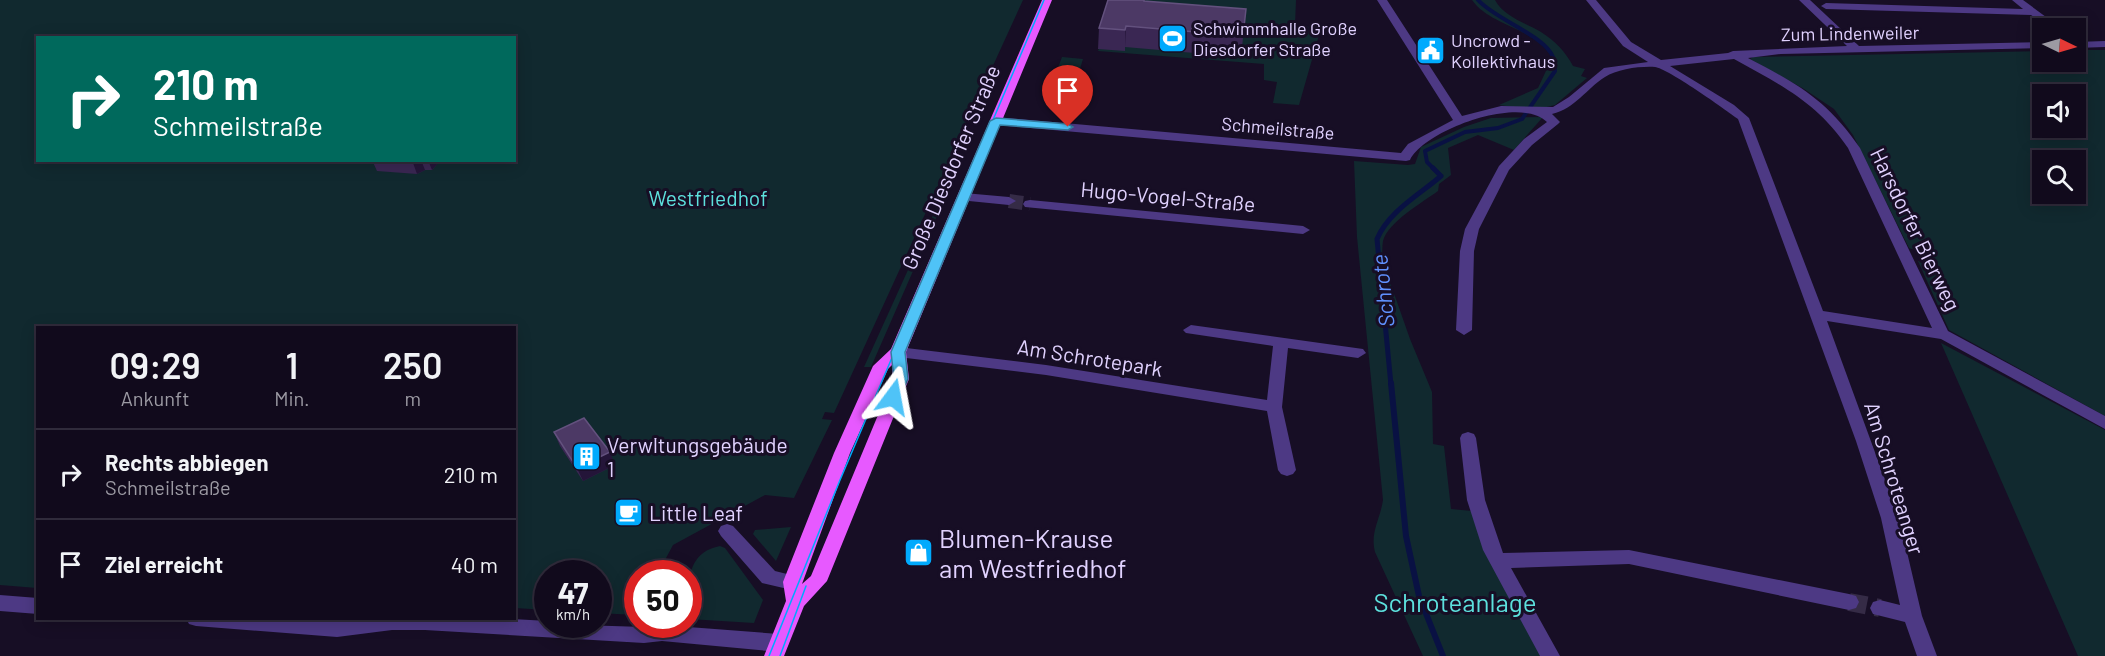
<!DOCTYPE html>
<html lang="de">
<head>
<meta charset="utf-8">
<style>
	:root { --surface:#110a1c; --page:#1a1325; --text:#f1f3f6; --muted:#9c9aa3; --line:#302b3b }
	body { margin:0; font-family:Barlow,sans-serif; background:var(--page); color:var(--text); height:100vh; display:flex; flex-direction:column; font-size:22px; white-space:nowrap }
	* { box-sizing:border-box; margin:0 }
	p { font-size:20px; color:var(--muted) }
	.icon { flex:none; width:33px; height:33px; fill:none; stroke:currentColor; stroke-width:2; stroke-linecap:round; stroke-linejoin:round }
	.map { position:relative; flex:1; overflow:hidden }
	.side { position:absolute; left:36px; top:326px; width:480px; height:294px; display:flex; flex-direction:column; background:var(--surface); border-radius:0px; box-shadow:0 3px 15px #0003,0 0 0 2px var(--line) }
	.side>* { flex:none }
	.guide { position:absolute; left:36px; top:36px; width:480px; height:126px; border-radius:0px; box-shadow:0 3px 15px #0003,0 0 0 2px var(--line); background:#00695c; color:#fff; overflow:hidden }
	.needle { width:39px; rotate:95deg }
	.buttons { position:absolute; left:2032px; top:18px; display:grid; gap:12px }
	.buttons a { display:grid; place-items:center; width:54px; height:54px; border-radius:0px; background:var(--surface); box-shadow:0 3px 15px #0003,0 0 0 2px var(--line); font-size:30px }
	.speed { position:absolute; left:534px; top:560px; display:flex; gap:12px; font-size:30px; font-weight:700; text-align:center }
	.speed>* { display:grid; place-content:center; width:78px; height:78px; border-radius:50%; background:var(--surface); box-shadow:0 3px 15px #0003,0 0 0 2px var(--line); line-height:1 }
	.speed small { font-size:15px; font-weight:400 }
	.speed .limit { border:9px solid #d22; background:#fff; color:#111 }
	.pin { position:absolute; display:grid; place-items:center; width:51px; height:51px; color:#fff; margin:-62px -26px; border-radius:50% 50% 50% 0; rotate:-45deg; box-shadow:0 0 6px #0007 }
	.pin .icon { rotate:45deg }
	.me { position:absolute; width:66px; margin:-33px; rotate:13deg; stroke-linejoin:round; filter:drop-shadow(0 0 4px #0008) }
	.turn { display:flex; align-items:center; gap:21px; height:126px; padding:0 18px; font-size:27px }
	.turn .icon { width:78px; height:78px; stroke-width:2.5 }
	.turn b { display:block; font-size:42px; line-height:51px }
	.eta { display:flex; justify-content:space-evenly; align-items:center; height:102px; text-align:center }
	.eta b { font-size:36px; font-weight:600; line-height:42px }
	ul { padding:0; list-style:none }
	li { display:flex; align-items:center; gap:18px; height:90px; padding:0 18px; border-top:2px solid var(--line) }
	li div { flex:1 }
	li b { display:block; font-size:22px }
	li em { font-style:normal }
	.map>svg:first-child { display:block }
</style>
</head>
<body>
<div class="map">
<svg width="2105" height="656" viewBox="0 0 2105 656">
	<rect width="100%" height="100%" fill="#170e25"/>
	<path fill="#11292f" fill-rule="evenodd" d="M0,0H1023L834,413L825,412L822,419L832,420L794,498L765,495L673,545L658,573H638L637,610L635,615L599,613L598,573H548L547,610L515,608L514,327H38L37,588L0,585ZM38,38H514V160H38Z
		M1119,0H1296L1295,25L1321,28L1299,105L1273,103L1277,82L1264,80V64L1098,51Z
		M1472,0H1495C1504,17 1526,23 1541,32C1555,41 1565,51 1573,66L1585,69L1581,76L1587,78L1555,105C1536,111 1518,108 1499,105L1538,88L1552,58C1537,28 1491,27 1472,0Z
		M2076,50H2105V416L1949,330L1918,261L1930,259L1925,254L1909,248L1853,135L1834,109L1804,89L1750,59L1753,57L2043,51V62H2076ZM2043,94H2076V128H2043ZM2043,160H2076V194H2043Z
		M1062,57L1083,59L1078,75L1056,73Z
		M1543,117L1514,150L1478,135L1448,148L1451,175L1439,184L1438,191C1423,202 1388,222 1383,241C1381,252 1384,267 1384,279L1390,282L1410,339L1432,392L1433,444L1444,446L1451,509L1472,511L1543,656H1423L1375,552C1370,532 1380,520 1383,500L1357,237L1354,161L1408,165L1415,164L1421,147L1464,127L1491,118Z
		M941,197L945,198L871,367H864Z
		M1941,343L2105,430V656H2078Z
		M791,527L776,561L753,534L755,530Z
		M720,546L725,548L763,600L754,623L689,619C688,590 683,553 720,546Z"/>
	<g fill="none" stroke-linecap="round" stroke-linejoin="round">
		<path stroke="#091143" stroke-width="4" d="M1435,170L1427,162L1425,151L1465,132L1498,128L1522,119L1555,71C1554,67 1555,61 1553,57C1544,35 1496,20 1478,0"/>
		<path stroke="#091143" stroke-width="5" d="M1391,385L1377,239C1389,211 1419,195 1441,176L1433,168"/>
		<path stroke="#091143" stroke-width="6" d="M1391,383L1406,536L1419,596L1443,656"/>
		<path stroke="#352b46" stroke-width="14" stroke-dasharray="14 7" stroke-linecap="butt" d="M1009,201L1030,204"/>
		<path stroke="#352b46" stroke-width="18" stroke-dasharray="18 9" stroke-linecap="butt" d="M1849,602L1880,608"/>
		<path fill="#4d3984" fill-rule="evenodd" d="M1377,0H1387L1462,116L1501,106L1553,107L1569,97L1604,68L1648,62L1623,46L1586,0H1596L1631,42L1661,60L1728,53L1733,51L1847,46L1799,0H1810L1859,46L2043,42V48L1781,54L1748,58C1798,84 1827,100 1860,148L1948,331L2105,416V429L1941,339L1827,321L1899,518L1922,616L1937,656H1917L1905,622L1873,614L1870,608L1873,602L1880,600L1900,605L1881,518L1856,441L1738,119C1726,110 1667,68 1655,67C1641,66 1617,69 1605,77C1586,89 1576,108 1552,114L1560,122L1558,124L1532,145L1509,170L1479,229L1474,251L1472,330L1464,335L1456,330L1460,251L1465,229L1499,166L1524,139L1547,122C1520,95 1425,130 1410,160L1406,161L996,125L990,121L996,117L1401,153L1408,144L1453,120ZM1734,59C1781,85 1817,102 1848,148L1932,328L1823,311L1749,118L1734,105L1670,66Z
			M2012,0H2023L2061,28H2050L2031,15L1826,9L1821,6L1826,3L2023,9Z
			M2105,41V47L2076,48V42Z
			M964,193L1009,197L1016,201L1009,205L959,200L958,197Z
			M1030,200L1303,226L1310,230L1303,234L1025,207L1023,204L1025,201Z
			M1191,325L1363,349L1366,353L1358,358L1288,348L1282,407L1296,470L1293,474L1287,476L1281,474L1278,470L1267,411L1046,375L898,357L890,352L898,347L1046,365L1267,400L1273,346L1186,333L1183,330Z
			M1468,432L1474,434L1476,438L1485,500L1503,553L1629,550L1849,594L1856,596L1859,602L1856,608L1849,610L1629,564L1511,568L1560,656H1540L1483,550L1467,500L1460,438L1462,434Z
			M727,524L733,526L775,571L799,577L801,582L799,587L792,590L762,583L721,536L718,531L721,526Z
			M0,595L38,598V614L0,611Z
			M186,618H302L337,621L358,618H497L548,621V624L644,627L662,625L779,634L786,637L789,643L786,649L779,652L662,641L644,643L425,630H392L337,637L196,626L189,624Z"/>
		<path fill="#e759ff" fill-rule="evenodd" d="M1042,0H1052L906,352L909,379L827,581L804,606L784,656H764L786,601L783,582L834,453L873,366L891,349ZM892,365L893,379L811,576L802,584L850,453L888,369Z"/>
		<path stroke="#00aafd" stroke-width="1.5" d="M769,656L840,480L1044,0
			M780,656L806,586"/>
	</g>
	<path fill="#3a2753" d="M1145,1L1246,9L1241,57L1125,47V51L1098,49L1099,28Z
		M372,160H441L432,170H425L417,174L377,171Z
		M554,432L615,465L583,481L560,446Z"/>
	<path fill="#241539" d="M1126,26L1125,47V51V30Z
		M412,160H421L425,170L417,174Z
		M428,160H441L432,170Z
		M610,452L615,465L583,481L577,468Z"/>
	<path fill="#4c3965" stroke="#63517e" stroke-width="1.5" d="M1108,0H1144V1L1246,9L1243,36L1126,26L1125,30L1099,28Z
		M584,418L610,452L577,468L554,432Z"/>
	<path fill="#4fc3f7" stroke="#337fa1" stroke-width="1.5" d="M996,118L1068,124L1073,127L1068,130L1000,125L905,352L908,379L898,401H888L886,397L894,379L891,352L990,121Z"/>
	<defs>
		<symbol id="stadium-square" viewBox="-11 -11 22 22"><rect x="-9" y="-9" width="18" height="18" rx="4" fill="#00aafd" stroke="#170e25"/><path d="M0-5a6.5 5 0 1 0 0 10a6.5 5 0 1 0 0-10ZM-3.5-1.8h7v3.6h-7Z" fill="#fff"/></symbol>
		<symbol id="civic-square" viewBox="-11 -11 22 22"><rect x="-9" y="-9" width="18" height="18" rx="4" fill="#00aafd" stroke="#170e25"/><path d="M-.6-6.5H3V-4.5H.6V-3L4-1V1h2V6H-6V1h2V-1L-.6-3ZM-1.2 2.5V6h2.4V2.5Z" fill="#fff"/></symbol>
		<symbol id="building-square" viewBox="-11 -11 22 22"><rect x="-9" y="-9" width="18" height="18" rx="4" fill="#00aafd" stroke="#170e25"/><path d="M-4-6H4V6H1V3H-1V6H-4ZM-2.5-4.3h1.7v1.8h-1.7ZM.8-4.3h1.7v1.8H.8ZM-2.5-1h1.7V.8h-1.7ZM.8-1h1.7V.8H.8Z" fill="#fff"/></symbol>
		<symbol id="cafe-square" viewBox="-11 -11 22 22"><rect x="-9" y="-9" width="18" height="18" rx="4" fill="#00aafd" stroke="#170e25"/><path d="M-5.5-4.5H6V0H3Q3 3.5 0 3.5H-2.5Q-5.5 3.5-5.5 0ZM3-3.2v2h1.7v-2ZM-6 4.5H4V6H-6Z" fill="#fff"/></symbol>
		<symbol id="shop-square" viewBox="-11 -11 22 22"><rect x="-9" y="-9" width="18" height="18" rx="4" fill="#00aafd" stroke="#170e25"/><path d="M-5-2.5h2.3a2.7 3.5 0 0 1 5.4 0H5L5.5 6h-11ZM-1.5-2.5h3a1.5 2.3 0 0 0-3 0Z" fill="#fff"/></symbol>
	</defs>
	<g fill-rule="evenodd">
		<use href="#stadium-square" x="1156" y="22" width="33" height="33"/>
		<use href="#civic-square" x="1414" y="34" width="33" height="33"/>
		<use href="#building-square" x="570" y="440" width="33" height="33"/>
		<use href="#cafe-square" x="612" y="496" width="33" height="33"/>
		<use href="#shop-square" x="902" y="536" width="33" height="33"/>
	</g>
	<g text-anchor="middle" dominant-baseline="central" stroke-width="6" stroke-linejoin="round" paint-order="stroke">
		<g font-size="18" fill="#e1d2ff" stroke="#170e25" text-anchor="start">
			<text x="1193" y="28">Schwimmhalle Große<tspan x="1193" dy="21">Diesdorfer Straße</tspan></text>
			<text x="1451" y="40">Uncrowd -<tspan x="1451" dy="21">Kollektivhaus</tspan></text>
		</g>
		<g font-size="18" fill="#e1d2ff" stroke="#170e25">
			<text transform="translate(1850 33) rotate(-1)">Zum Lindenweiler</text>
			<text transform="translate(1278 128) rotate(5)">Schmeilstraße</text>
		</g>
		<g font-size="21" fill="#e1d2ff" stroke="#170e25">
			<text transform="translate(950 167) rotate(-67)">Große Diesdorfer Straße</text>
			<text transform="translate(1168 196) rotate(5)">Hugo-Vogel-Straße</text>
			<text transform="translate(1916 229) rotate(64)">Harsdorfer Bierweg</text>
			<text transform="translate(1090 357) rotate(9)">Am Schrotepark</text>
			<text transform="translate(1895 478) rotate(73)">Am Schroteanger</text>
		</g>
		<g font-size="21" fill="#5de0dd" stroke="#170e25">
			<text x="708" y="197">Westfriedhof</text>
		</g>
		<g font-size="21" fill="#e1d2ff" stroke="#170e25" text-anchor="start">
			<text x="607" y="444">Verwltungsgebäude<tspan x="607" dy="24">1</tspan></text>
			<text x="649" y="512">Little Leaf</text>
		</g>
		<g font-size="22" font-style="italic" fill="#6091ff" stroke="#170e25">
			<text transform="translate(1382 291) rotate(-96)">Schrote</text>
		</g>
		<g font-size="26" fill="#e1d2ff" stroke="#170e25" text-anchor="start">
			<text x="939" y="537">Blumen-Krause<tspan x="939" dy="30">am Westfriedhof</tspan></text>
		</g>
		<g font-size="26" fill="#5de0dd" stroke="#170e25">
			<text x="1455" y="601">Schroteanlage</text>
		</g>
	</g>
</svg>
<div class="buttons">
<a><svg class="needle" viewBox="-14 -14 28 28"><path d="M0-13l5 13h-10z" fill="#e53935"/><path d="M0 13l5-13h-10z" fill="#9c9aa3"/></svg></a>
<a><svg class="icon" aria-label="sound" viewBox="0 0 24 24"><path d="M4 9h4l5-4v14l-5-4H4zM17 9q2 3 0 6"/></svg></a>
<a><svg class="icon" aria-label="search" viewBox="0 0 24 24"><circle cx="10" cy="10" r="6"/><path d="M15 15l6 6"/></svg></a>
</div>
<div class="speed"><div>47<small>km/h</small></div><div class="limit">50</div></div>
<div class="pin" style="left:1068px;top:127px;background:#d93025"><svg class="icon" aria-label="arrive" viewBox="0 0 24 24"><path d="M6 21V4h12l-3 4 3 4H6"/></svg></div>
<svg class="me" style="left:893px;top:397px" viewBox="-20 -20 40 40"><path d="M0-17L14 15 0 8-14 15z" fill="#4fc3f7" stroke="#fff" stroke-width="4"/></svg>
<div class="guide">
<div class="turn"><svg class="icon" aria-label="right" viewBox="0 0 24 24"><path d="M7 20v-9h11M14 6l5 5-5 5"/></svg><div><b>210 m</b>Schmeilstraße</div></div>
</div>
<section class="side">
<div class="eta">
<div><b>09:29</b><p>Ankunft</p></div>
<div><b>1</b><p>Min.</p></div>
<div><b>250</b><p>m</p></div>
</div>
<ul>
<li><svg class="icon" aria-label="right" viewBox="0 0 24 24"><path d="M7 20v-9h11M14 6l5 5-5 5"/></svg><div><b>Rechts abbiegen</b><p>Schmeilstraße</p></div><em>210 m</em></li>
<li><svg class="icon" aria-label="arrive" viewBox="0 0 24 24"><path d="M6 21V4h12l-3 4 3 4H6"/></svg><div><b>Ziel erreicht</b></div><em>40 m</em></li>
</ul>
</section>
</div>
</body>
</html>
